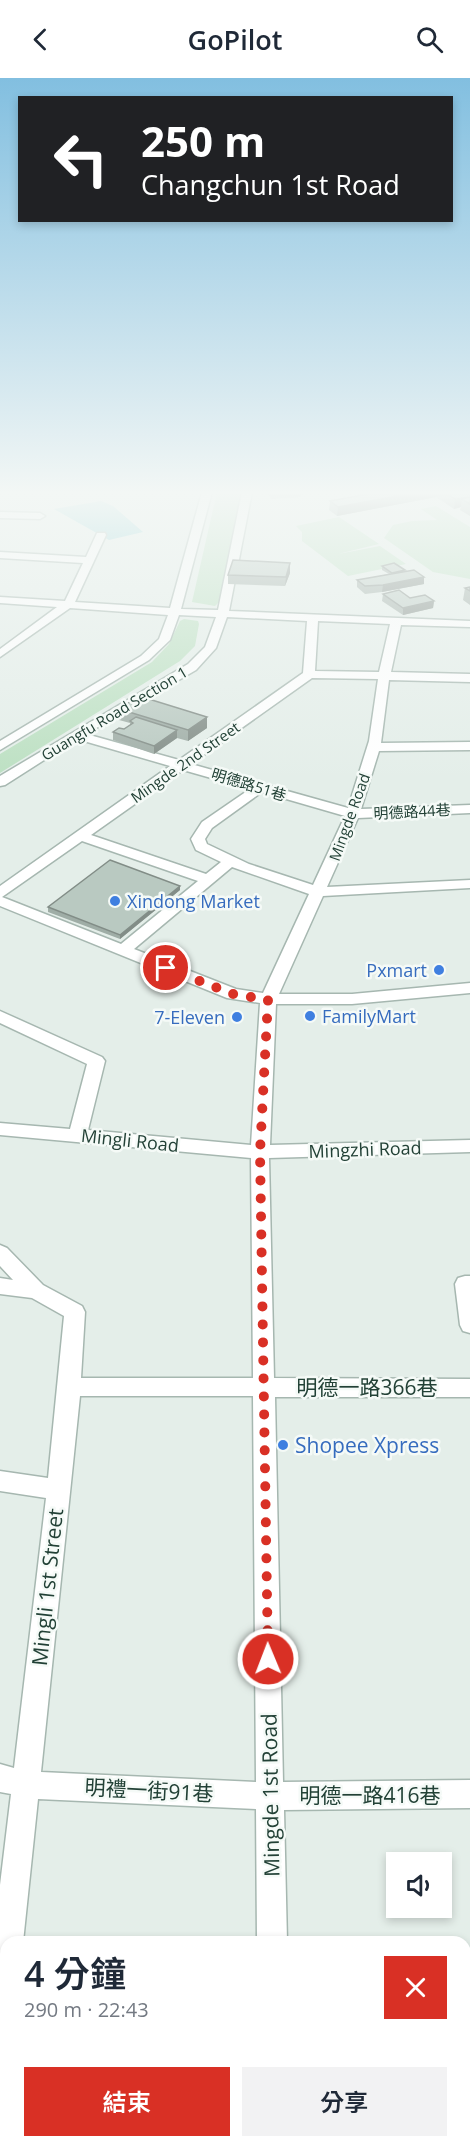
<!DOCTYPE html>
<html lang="zh-TW">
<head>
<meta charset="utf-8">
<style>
	:root { --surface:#fff; --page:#f2f2f3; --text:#1f2937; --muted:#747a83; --accent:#d93025 }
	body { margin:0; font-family:"Open Sans","Noto Sans TC",sans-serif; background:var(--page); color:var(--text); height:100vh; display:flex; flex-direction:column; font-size:22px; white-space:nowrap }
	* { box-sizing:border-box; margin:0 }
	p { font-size:20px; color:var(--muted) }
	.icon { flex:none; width:33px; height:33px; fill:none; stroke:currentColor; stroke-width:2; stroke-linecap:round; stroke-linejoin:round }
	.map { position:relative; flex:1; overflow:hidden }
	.details { position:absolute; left:0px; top:1858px; width:471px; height:212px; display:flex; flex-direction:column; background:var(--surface); border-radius:18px 18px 0 0; box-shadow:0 3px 9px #0003 }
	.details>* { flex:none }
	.guide { position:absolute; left:18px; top:18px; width:435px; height:126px; border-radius:0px; box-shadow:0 3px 9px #0003; background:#202124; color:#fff; overflow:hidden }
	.controls { position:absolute; left:386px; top:1774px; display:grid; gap:12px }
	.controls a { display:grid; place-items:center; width:66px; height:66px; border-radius:0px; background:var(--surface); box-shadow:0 3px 9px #0003; font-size:30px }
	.pin { position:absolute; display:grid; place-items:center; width:51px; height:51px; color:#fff; margin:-26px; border:3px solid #fff; border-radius:50%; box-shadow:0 2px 6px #0007 }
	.me { position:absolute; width:66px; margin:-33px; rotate:359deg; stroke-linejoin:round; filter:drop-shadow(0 0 4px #0008) }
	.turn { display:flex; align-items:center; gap:21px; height:126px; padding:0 24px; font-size:27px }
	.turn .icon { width:78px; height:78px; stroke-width:2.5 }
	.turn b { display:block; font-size:42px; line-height:51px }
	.round { display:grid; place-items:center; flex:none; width:63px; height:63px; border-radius:0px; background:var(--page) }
	.headline { display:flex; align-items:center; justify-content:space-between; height:102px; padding:0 24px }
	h1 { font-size:36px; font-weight:600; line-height:45px }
	.cta { display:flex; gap:12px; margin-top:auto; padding:12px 24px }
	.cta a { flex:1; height:69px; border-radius:0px; background:var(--accent); color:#fff; font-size:24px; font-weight:600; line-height:69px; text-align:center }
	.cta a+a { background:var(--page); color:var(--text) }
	header { display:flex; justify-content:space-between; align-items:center; height:78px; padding:0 24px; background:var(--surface); font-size:27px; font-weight:600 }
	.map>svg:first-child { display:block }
</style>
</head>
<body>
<header><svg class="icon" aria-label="back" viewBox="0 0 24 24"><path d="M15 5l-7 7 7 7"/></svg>GoPilot<svg class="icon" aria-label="search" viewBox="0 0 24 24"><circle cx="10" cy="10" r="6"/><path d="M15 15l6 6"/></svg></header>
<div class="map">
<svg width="470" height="2069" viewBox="0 0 470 2069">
	<rect width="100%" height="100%" fill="#e4eee9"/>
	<path fill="#bce0c2" d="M217,414H243L221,522L215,528L192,524Z
		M436,428L470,449V501L433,494L384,460L393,447L412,443L437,442L421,431Z
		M339,439L379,466L338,476L380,468L406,486L348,498L302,463V454L296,448Z
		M184,541L198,543L199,546L195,568L180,583L0,695V676L152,584L169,566L180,543Z"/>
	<path fill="#8ad0d5" d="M101,423L113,428L143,454L109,462L54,431Z"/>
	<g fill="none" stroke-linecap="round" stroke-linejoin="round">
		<defs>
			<path id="minor" d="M202,414H212L181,531L218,532L242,414H252L229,533L470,543V549L401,547L391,594L470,596V604L389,602L381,665L470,664V672L379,673L361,731L470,727V735L358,740L327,809L470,802V810L323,818L279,916H352L470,905V915L352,926H276L270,1067L470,1062V1074L269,1080L274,1300L470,1301V1319H275L283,1704L470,1702V1730L284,1732L287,1864H257L256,1731L38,1721L23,1864H6V1948L0,1950V1807L11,1716L0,1714V1686L14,1690L46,1420L0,1413V1393L48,1400L64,1238L32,1220L0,1216V1200L13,1202L0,1188V1167L7,1170L43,1207L82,1228L85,1234L81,1300H253L251,1080L0,1057V1045L70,1051L87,986L0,945V933L102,979L105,983L88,1052L251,1067L260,925L227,920L0,828V808L170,688L77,661L5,707L0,708V698L188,586L205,569L216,539L179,537L170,562L149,582L0,672V663L141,578L159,561L168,537L70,530L0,579V571L57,529L0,525V519L65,523L83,485L0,480V474L86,479L97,455H105L106,457L75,524L170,530ZM227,539L307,543L303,595L179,682L86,656L196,592L216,570ZM318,543L390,546L379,594L315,593ZM312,600L378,601L369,663L348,730L191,686ZM183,692L250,711L202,744L191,761L196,772L221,784L206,796L91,757ZM262,714L345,738L313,807L249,786L207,766L205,761L212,750ZM82,763L198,803L121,866L2,819ZM232,789L309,816L263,915L236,911L134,871ZM80,1318H253L256,1704L41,1694Z
				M0,434L40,435L45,438L40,441L0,440Z
				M465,1198H470V1255L463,1253L460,1247L455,1206L458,1200Z
				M257,2064H289V2069H257Z"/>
		</defs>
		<use href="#minor" stroke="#a6b7b0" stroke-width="3"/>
		<use href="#minor" fill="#fff" fill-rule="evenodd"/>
	</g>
	<path fill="#9fada6" d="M267,414H302L301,419L271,421Z
		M379,414H470V438L460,432L461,429L454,431L436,419L337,438L329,432L330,423Z
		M290,485V495L285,508L228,506V497Z
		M382,488L424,499V506L382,514L365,516L357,509V502L389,496L382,492Z
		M470,509V527L463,522L465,510Z
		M383,516L434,523L433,530L403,537L382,523Z
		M119,631L207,650L188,663L177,660L154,676L113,662V654L124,651L130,647V645L119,642Z
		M180,812L120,861L48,834V829Z"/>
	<path fill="#828d87" d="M419,414H437L436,419L337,438L338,429Z
		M455,421H462L461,429L454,431Z
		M290,485V495L285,508L286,499Z
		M424,499V506L382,514L383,507Z
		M434,523L433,530L403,537V530Z
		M207,639V650L188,663V652Z
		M177,652V660L154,676V668Z
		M180,808V812L120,861V857Z"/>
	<path fill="#b9c9c1" stroke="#828d87" stroke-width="1.5" d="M379,414H419L338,429L330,423Z
		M443,414H465L470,417V419L455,421Z
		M470,419V426L462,421Z
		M233,482L290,485L286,499L228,497Z
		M394,485L405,492L392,495L382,488Z
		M414,492L424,499L383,507L365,508L357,502Z
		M470,509V513L465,510Z
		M399,512L410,520L425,517L434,523L403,530L383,516Z
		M139,618L207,639L188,652L119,631Z
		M136,639L177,652L154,668L113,654L119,650L124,651L133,645L130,643Z
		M110,782L180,808L120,857L48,829Z"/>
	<linearGradient id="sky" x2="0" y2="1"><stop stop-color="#82bfe0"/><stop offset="0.59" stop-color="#f3f7f5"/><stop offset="1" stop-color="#f3f7f5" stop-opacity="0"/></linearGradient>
	<rect width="470" height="703" fill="url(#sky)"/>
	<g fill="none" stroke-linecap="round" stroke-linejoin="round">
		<path stroke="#d93025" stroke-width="10" stroke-dasharray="0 18" d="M166,890L233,916L268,922L260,1074L268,1581"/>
	</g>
	<g fill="#3f7fe0" stroke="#f5faf7" stroke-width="2">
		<circle cx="115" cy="823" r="6"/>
		<circle cx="439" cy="892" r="6"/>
		<circle cx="310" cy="938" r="6"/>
		<circle cx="237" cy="939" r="6"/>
		<circle cx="283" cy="1367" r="6"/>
	</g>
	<g text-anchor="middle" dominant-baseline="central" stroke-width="5" stroke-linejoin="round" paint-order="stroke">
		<g font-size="15" fill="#224136" stroke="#f5faf7">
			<text transform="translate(114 635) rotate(-31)">Guangfu Road Section 1</text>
			<text transform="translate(185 684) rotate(-35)">Mingde 2nd Street</text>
			<text transform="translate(249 706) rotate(17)">明德路51巷</text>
			<text transform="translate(412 733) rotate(-3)">明德路44巷</text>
			<text transform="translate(349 739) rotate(-70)">Mingde Road</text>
		</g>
		<g font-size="18" fill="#366cbe" stroke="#f5faf7" text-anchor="start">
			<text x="127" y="823">Xindong Market</text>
			<text x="427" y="892" text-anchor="end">Pxmart</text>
			<text x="322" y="938">FamilyMart</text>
			<text x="225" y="939" text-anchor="end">7-Eleven</text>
		</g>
		<g font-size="18" fill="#224136" stroke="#f5faf7">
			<text transform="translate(130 1062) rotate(6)">Mingli Road</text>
			<text transform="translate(365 1071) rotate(-2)">Mingzhi Road</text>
		</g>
		<g font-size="21" fill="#224136" stroke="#f5faf7">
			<text x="367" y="1309">明德一路366巷</text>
			<text transform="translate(47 1509) rotate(-84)">Mingli 1st Street</text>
			<text transform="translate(149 1712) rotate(3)">明禮一街91巷</text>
			<text transform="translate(270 1717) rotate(-91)">Mingde 1st Road</text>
			<text x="370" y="1717">明德一路416巷</text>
		</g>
		<g font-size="21" fill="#366cbe" stroke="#f5faf7" text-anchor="start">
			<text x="295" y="1367">Shopee Xpress</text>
		</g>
	</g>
</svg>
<div class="controls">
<a><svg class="icon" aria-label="sound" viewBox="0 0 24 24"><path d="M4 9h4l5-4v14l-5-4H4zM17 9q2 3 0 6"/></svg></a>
</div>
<div class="pin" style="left:166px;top:890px;background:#d93025"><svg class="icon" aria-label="arrive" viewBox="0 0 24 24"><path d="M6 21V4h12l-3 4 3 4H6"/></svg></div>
<svg class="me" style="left:268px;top:1581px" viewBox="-20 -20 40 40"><circle r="17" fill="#d93025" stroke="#fff" stroke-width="3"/><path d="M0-11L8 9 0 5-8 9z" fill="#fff"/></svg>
<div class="guide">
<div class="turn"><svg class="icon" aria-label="left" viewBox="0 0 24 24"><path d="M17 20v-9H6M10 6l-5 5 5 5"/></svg><div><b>250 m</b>Changchun 1st Road</div></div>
</div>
<section class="details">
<div class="headline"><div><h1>4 分鐘</h1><p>290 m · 22:43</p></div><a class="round" style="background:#d93025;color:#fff"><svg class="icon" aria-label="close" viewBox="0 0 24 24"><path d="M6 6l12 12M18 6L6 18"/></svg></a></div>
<div class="cta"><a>結束</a><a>分享</a></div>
</section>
</div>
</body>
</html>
